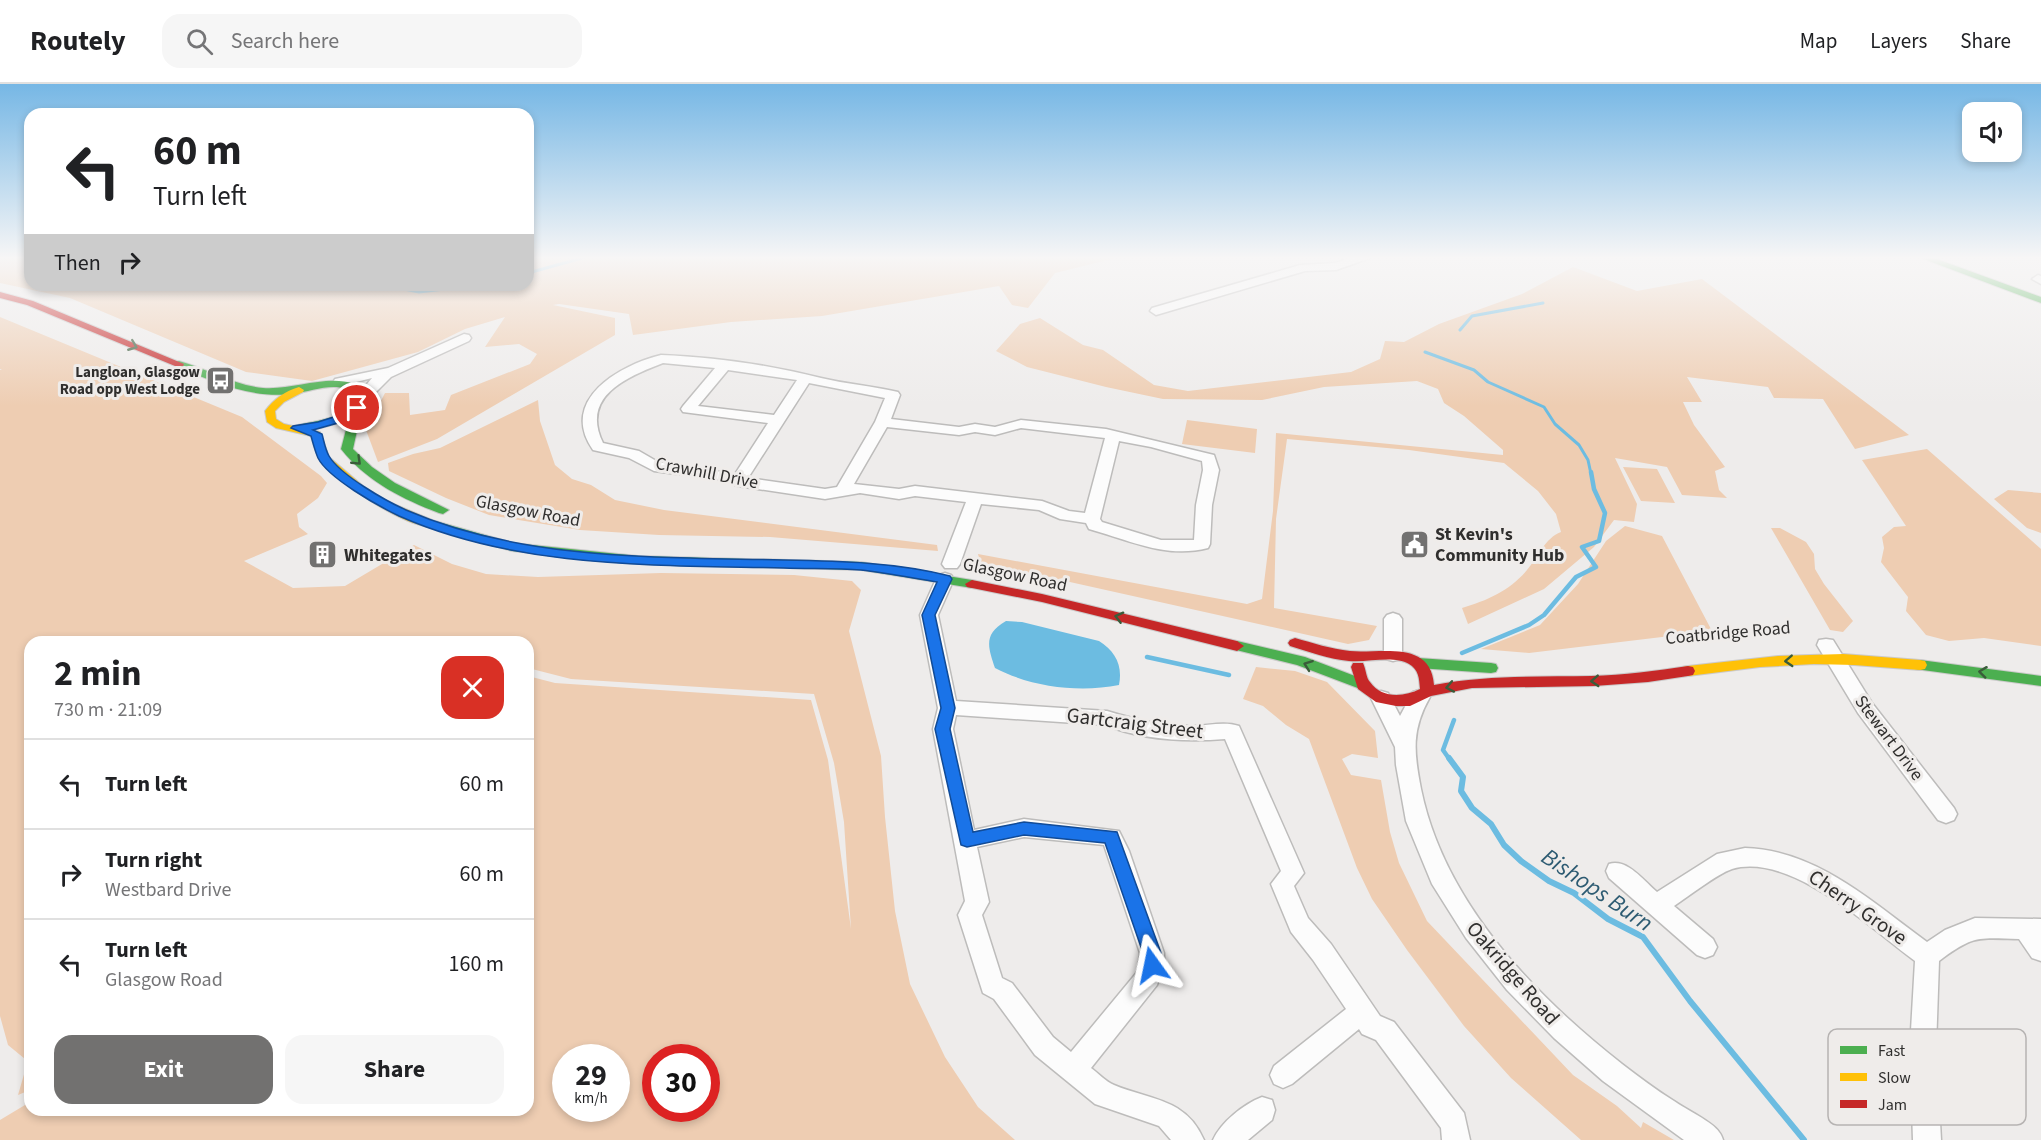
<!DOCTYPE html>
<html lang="en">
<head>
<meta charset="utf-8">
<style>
	:root { --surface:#fff; --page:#f6f6f6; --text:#202124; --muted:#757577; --line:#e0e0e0; --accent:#727170 }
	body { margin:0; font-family:"Source Sans 3",sans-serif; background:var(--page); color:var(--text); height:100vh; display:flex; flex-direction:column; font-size:22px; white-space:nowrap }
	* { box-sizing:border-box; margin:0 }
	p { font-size:20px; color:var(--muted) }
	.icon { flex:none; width:33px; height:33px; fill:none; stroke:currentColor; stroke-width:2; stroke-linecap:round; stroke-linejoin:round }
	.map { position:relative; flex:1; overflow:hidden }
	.drawer { position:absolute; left:24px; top:552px; width:510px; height:480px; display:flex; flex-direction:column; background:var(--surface); border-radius:18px; box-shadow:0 3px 9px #0003 }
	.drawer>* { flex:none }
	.top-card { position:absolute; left:24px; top:24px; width:510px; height:183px; border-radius:18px; box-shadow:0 3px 9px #0003; background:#fff; color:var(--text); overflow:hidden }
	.fabs { position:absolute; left:1962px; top:18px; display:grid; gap:12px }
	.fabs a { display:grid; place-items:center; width:60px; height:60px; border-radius:12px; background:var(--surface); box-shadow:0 3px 9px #0003; font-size:30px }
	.speed { position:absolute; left:552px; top:960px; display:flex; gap:12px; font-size:30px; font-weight:700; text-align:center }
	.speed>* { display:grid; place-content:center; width:78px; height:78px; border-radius:50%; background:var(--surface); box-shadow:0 3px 9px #0003; line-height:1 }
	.speed small { font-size:15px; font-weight:400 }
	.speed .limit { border:9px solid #d22; background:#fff; color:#111 }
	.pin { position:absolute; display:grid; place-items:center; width:51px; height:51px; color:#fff; margin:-26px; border:3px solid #fff; border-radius:50%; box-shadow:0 2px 6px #0007 }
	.me { position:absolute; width:66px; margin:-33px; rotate:348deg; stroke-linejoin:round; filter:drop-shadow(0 0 4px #0008) }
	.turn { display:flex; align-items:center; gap:21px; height:126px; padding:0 30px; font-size:27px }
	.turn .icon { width:78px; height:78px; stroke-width:2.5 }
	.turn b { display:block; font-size:42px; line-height:51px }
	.then { display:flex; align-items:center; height:57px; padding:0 30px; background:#0003; gap:12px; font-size:22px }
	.round { display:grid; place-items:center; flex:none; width:63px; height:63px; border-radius:18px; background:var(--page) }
	.head { display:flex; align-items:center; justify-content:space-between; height:102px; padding:0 30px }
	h1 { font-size:36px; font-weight:700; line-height:45px }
	.cta { display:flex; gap:12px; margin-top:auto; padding:12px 30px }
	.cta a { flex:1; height:69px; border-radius:18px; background:var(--accent); color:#fff; font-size:24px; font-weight:700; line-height:69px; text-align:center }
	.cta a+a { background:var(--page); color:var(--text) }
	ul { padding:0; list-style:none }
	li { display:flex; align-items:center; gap:18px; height:90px; padding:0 30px; border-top:2px solid var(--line) }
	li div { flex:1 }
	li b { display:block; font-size:22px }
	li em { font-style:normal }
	header { display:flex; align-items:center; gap:36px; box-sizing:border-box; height:84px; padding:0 30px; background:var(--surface); border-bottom:2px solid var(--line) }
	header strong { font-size:28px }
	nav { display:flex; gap:33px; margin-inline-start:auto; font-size:21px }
	.search { width:420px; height:54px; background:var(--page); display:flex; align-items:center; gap:15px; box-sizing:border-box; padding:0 21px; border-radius:18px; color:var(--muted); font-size:22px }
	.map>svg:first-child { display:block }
</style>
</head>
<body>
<header>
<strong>Routely</strong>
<div class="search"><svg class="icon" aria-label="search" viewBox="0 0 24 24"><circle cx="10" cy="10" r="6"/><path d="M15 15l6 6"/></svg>Search here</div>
<nav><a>Map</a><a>Layers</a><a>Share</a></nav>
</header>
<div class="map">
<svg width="2041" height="1056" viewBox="0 0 2041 1056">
	<rect width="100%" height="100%" fill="#eeeceb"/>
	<path fill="#eecdb2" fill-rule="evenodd" d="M0,174H30V201H528V174H1116L1055,189L1028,224L1012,221L999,202L822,232L731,238L633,251L629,230L559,220L553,221L615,234V251L437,355L378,378L366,346L385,309H409L410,331L445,326L451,311L530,280L537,270L519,260L485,263L505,233L465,245L418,268L312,297L246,288L70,214L0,199Z
		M1573,183L1637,207L1702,195L1909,351L1855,365L1823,315L1774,314L1768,303L1687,293L1702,318H1683L1694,341L1725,383L1715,387L1719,406L1727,414L1682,411L1667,383L1615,374L1637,420L1634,438L1614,436L1594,463L1544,505L1468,540L1462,524C1488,516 1509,507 1527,486C1538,473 1545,454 1561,448L1556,430L1538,407L1504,379L1409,366L1287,355L1276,435L1274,524L1377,542L1369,556L1348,560L980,478L978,470L1247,520L1262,515L1273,427L1276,349L1503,371V366L1464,332L1444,319L1438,305L1417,297L1324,303L1262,316L1163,315L1106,303L1027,283L996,267L1020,240L1040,234L1083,261L1103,266L1154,301L1188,307L1351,288L1380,275L1385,257L1404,258L1439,240L1522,210Z
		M0,233L242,333L321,392L327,399L318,414L297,430L299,443L308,450L244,477L293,504L345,502L414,461L452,480L486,490L538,493L661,489L794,491L852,497L861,506L849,547L881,672L885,733L895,827L910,900L945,973L978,1023L1015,1056H0V1036L30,1018V1026H528V592L555,599L811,616L828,676L851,845L844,738L834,679L814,610L571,595L528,584V558H30V1006L18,1011L27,980L25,975L8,961L0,932V286H2L0,285ZM566,974H616V1024H566ZM656,974H706V1024H656Z
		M538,316L540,337L555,381L572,395L591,401L615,416L664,426L937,461L938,467L770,453L659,451L580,446L489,431L446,414L389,387L388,379L413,370L440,364Z
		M1187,336L1257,345L1255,369L1182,360Z
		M1927,365L2041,465V562L1984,554L1949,557L1926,551L1906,527L1908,513L1881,478L1884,464L1882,453L1894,443L1906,442L1862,376Z
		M1623,383L1657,385L1675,419L1641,417Z
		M2008,406L2041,409V449L2027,444L1994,415Z
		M1625,442L1662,452L1712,547L1529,569L1481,565L1540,541L1578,500L1606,457Z
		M1771,444H1780L1806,458L1814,470L1815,485L1824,500L1853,537L1843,548L1830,546Z
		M1256,583L1295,587L1327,598L1375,647L1378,674L1352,670L1342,675L1351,691L1381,696L1390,748L1399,779L1427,837L1573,991L1617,1022L1641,1044L1643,1038L1674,1056H1581L1511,994L1464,942L1407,866L1372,815L1357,784L1309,655L1286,641L1263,622L1243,615Z"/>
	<path fill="#6cbce1" d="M1006,537L1022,538L1099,557C1115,567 1123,581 1119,601C1079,609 1031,603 995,584C988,563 983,550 1006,537Z"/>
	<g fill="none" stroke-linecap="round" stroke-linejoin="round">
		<path stroke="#6cbce1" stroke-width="3" d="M528,189L582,174
			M234,201L340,203L357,201
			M384,201L419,208L479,201
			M1460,246L1472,232L1543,219
			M1425,268L1474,286L1488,298L1544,323L1555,340L1579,361L1588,376L1591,390"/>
		<path stroke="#6cbce1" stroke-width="4.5" d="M1462,569L1529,541L1544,531L1576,493L1596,483L1582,463L1599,457L1605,429L1594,405L1591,388
			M1147,573L1229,591
			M1450,676L1443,666L1454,636"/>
		<path stroke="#6cbce1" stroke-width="6" d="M1449,674L1463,693L1461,707L1472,724L1491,740L1504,761L1521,777L1549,797L1574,809L1608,835L1643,853L1690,917L1804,1056"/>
		<defs>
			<path id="street" d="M1350,174H1370L1336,186L1305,187L1156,231L1150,227L1152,224L1300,181L1335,179Z
				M2038,191L2041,192V200L2032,195Z
				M464,250L469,251L471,254L469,257L391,293L370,314L365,315L358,311L372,294L340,302L333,298L335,295L388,284Z
				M661,271C714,273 770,281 821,294C846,300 873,302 898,308L900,311L891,335L959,343L975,340L995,343L1021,336L1106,345L1214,371L1219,386L1212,421L1210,460L1208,464C1166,475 1129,456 1089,445L1086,439L1060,435L1039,426L981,420L960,480L957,484H945L942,480L966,418L915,412L899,415L860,409L825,415L738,402L723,396L654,387L629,374L593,366C558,316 620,281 661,271ZM663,279L715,284L683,322L681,325L683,328L768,339L735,390L658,378L639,367L603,359C580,312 627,293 663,279ZM728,286L797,296L774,331L698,322ZM809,299L885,314L875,338L837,403L825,405L748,394ZM887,343L959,351L975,348L995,351L1021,344L1105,354L1085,429L1069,427L1042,417L915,402L899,405L854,400ZM1119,357L1151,363L1202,377L1203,386L1196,421L1194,456H1161L1102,438L1100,435Z
				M945,489L951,491L954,495L938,531L956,617L1107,627C1133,635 1164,642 1192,642C1207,642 1224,637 1239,642L1304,789L1294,802L1308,834L1331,860L1380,932L1394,938L1464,1029L1470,1056H1442L1441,1044L1376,956L1362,950L1359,945L1292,1000L1283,1004L1274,1000L1270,991L1274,982L1346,925L1313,876L1291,848L1271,800L1281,787L1225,655C1186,658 1142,656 1105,641L956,631L953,645L974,746L1024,735L1119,747L1129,767L1164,869V881L1157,901L1091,984C1098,989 1106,998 1114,1001C1150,1016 1186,1014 1204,1056H1171L1159,1042L1095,1020L1035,971L994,915L983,909L958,831L965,817L933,645L938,624L920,531L936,495L939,491ZM1024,753L1104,761L1140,869L1138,887L1071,968L1053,953L1012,899L1002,894L982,831L989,818L977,763Z
				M1393,529L1399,531L1402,535V570L1400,575L1393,577L1386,575L1384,570V535L1387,531Z
				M1826,555L1833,556L1872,619L1954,724L1957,730L1954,736L1946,739L1938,736L1858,629L1817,561L1819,556Z
				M1420,606L1427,608L1430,613C1411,646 1414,669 1421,705C1444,818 1534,911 1622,980C1639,993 1656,1006 1674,1017C1685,1025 1713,1038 1719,1048C1721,1050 1722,1053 1723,1056H1684L1603,997L1554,954L1507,906L1466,854L1432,800L1406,737L1396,681L1395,663L1371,614L1374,609L1381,607L1388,609L1400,632L1413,608Z
				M1745,764C1816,766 1872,818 1927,858L1945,846L1975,834L2041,835V877L2032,874L2019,855C1977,854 1974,851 1939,877L1936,964L1941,1056H1913L1910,964L1915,877C1870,844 1791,768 1732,785C1717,790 1689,812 1674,822L1713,855L1717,863L1713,871L1705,874L1697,871L1609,794L1606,787L1609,780C1627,774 1644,797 1657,808L1717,770Z
				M1262,1013L1272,1016L1275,1026L1272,1036L1248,1056H1213C1221,1038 1244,1020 1262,1013Z"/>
			<path id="fast" d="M1921,174H1934L2041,213V219Z
				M179,277C208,285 233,301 263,304C298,307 344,282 370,311L362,324L353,365L372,383L395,399L449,426L443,430L439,429C402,415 366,397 341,365L349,334C337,340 302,352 291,344L293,342C318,336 344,336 359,312C338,295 316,307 292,310C251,315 212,297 175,282V278Z
				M428,435L513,459L638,472L861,478L972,496L979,500L972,504L861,486L638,480L512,467L424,442L422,439L424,436Z
				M1237,557L1305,573L1368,597L1370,601L1368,605L1363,606L1297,581L1232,565L1230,562L1232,559Z
				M1418,574L1491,579L1496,580L1498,584L1496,588L1491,589L1418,584L1413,583L1411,579L1413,575Z
				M1920,576L2041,592V602L1915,585L1913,581L1915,577Z"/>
			<path id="slow" d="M299,303L304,306L303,308L284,318L275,327L276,335L284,340L320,348L329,373L363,402L389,418L432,436L434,439L432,442C410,447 330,394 319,374C315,368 313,359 311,352L276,344L267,338L265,327C274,315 285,307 299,303Z
				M1843,570L1920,576L1925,577L1927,581L1925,585L1920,586L1854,581L1814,580L1760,583L1688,592L1683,591L1681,587L1683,583L1688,582L1778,572Z"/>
			<path id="jam" d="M0,208L33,217L184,280L183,282H175L27,221L0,214Z
				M972,496L1042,510L1237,557L1244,562L1237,567L1042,518L967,503L965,500Z
				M1295,554C1313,559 1331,565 1350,567C1380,570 1431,555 1434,601C1486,591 1538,593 1591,592C1624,591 1656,587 1688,582L1693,583L1695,587L1693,591L1688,592L1648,598L1594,602L1472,604L1431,612L1410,622H1396L1376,618L1358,605L1351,583L1353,579H1363C1366,585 1366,594 1370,598C1382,615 1404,613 1420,605C1419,594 1419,586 1409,580C1393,571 1367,579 1349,577C1329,575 1309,568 1290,562L1288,559L1290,556Z"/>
		</defs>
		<use href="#street" stroke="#bdbcbb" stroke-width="3"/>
		<use href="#fast" stroke="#cbcaca" stroke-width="2"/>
		<use href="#slow" stroke="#cbcaca" stroke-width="2"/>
		<use href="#jam" stroke="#cbcaca" stroke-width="2"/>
		<use href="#street" fill="#fcfcfc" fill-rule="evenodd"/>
		<use href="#fast" fill="#4caf50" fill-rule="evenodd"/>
		<use href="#slow" fill="#ffc107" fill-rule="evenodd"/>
		<use href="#jam" fill="#c62828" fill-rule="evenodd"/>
	</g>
	<defs><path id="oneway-chevron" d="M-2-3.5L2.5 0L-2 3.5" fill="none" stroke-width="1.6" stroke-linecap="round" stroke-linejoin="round" transform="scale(1.5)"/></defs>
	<g stroke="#3a5c3a">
		<use href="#oneway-chevron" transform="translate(133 262) rotate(22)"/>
		<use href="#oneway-chevron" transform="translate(357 377) rotate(44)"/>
		<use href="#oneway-chevron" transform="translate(1119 533) rotate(-166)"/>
		<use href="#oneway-chevron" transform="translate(1789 577) rotate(177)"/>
		<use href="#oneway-chevron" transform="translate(1308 581) rotate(-160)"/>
		<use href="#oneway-chevron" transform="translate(1983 588) rotate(-173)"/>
		<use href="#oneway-chevron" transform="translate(1595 597) rotate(177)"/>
		<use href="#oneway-chevron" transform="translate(1450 603) rotate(169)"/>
	</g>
	<linearGradient id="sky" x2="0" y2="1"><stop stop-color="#76b7e5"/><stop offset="0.54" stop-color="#f7f6f6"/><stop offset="1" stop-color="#f7f6f6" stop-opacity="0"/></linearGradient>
	<rect width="2041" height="322" fill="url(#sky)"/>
	<path fill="#1a73e8" stroke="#114b97" stroke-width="1.5" d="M357,321L363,324L361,326L345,337L313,346L322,350C324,357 325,365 329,372C340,391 386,417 406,426C524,477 657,473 783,476C838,477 896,478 950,492L952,495L935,531L955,624L950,645L973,748L1024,738L1117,748L1161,869L1162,881L1159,887L1152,890L1146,887L1143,869L1105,759L1024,751L967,763L961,761L935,645L941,624L922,531L937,498C912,494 886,489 861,486C835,484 809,485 784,484C655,481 519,485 399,432C378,422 328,394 318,374C315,367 313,359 311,352L291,344L293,342L318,338L337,332Z"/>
	<defs>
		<symbol id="bus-square" viewBox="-11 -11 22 22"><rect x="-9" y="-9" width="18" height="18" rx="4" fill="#727170" stroke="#efecea"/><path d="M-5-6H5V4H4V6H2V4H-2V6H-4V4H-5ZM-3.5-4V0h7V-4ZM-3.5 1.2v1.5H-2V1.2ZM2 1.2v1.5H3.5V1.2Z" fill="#fff"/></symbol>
		<symbol id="civic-square" viewBox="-11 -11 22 22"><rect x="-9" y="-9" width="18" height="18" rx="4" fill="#727170" stroke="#efecea"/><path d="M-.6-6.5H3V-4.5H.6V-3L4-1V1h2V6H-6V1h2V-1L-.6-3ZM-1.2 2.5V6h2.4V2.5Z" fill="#fff"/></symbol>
		<symbol id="building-square" viewBox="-11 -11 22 22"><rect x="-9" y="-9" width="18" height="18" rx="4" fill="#727170" stroke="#efecea"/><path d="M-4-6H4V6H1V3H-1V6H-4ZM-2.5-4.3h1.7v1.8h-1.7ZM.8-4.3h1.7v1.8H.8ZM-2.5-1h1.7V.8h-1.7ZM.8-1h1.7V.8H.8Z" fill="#fff"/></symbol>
	</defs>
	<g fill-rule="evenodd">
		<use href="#bus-square" x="204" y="280" width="33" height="33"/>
		<use href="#civic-square" x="1398" y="444" width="33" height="33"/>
		<use href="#building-square" x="306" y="454" width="33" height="33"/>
	</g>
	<g text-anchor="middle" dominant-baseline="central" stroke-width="6" stroke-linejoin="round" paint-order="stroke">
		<g font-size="15" font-weight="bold" fill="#302f2e" stroke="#efecea" text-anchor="end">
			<text x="200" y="288">Langloan, Glasgow<tspan x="200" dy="17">Road opp West Lodge</tspan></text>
		</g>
		<g font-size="18" fill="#302f2e" stroke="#efecea">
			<text transform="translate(707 389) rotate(11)">Crawhill Drive</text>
			<text transform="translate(528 427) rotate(11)">Glasgow Road</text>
			<text transform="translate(1015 491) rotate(12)">Glasgow Road</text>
			<text transform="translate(1728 549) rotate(-5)">Coatbridge Road</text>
			<text transform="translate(1889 654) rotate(53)">Stewart Drive</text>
		</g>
		<g font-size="18" font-weight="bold" fill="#302f2e" stroke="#efecea" text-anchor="start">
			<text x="1435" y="450">St Kevin's<tspan x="1435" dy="21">Community Hub</tspan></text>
			<text x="344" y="471">Whitegates</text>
		</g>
		<g font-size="21" fill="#302f2e" stroke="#efecea">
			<text transform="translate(1135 639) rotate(7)">Gartcraig Street</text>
			<text transform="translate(1858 823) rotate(35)">Cherry Grove</text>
			<text transform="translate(1513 889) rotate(49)">Oakridge Road</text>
		</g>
		<g font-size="24" font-style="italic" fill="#2d5b72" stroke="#efecea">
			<text transform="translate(1597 806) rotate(34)">Bishops Burn</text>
		</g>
	</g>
	<rect x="1828" y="945" width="198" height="96" rx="9" fill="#efecea" stroke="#b6b3b2" stroke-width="1.5"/>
	<rect x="1840" y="962" width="27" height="8" fill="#4caf50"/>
	<rect x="1840" y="989" width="27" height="8" fill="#ffc107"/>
	<rect x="1840" y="1016" width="27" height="8" fill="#c62828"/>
	<g font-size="16" fill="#302f2e">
		<text x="1878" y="972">Fast</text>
		<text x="1878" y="999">Slow</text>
		<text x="1878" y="1026">Jam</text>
	</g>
</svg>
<div class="fabs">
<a><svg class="icon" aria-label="sound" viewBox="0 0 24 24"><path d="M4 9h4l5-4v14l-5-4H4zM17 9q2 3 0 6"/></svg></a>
</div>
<div class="speed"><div>29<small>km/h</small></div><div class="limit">30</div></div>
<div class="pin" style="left:357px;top:324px;background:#d93025"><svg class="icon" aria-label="arrive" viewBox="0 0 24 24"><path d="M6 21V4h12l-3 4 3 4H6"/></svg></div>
<svg class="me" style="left:1152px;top:881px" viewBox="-20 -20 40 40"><path d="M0-17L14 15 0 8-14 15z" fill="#1a73e8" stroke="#fff" stroke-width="4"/></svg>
<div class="top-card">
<div class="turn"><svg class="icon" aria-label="left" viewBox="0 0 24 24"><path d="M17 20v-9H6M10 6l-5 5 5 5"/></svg><div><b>60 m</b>Turn left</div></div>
<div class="then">Then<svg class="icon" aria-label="right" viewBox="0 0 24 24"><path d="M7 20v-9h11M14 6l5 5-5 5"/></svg></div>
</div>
<section class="drawer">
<div class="head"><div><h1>2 min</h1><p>730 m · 21:09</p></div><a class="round" style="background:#d93025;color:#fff"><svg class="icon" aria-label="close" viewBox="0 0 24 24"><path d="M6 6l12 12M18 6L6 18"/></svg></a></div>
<ul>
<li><svg class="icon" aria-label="left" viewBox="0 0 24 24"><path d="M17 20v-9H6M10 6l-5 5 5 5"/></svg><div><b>Turn left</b></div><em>60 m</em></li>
<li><svg class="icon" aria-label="right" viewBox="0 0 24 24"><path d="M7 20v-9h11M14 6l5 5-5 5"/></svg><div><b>Turn right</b><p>Westbard Drive</p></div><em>60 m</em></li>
<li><svg class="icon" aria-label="left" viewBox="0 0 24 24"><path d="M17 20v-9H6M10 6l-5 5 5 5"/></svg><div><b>Turn left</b><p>Glasgow Road</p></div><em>160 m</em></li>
</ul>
<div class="cta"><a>Exit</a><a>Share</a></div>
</section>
</div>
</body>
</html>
